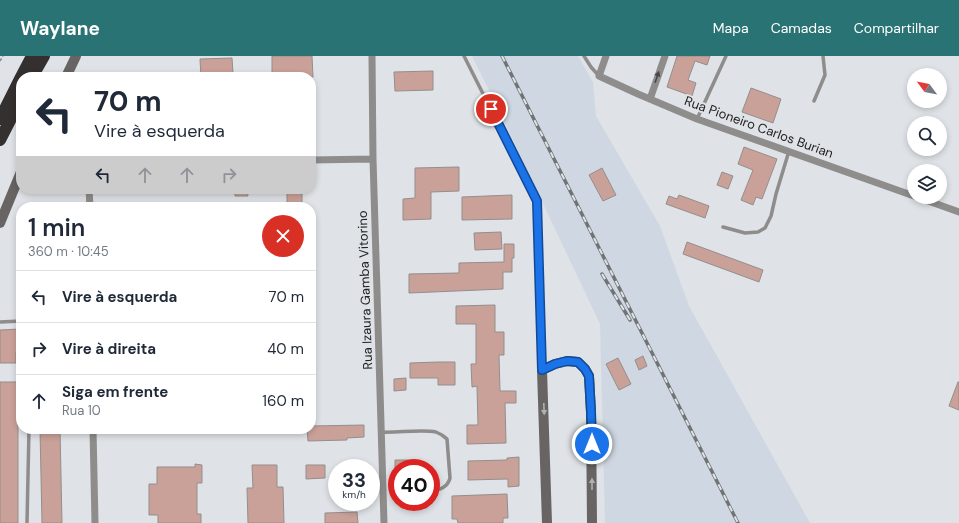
<!DOCTYPE html>
<html lang="pt">
<head>
<meta charset="utf-8">
<style>
	:root { --surface:#fff; --page:#f2f2f3; --text:#1f2937; --muted:#747a83; --line:#e0e1e3; --accent:#297374 }
	body { margin:0; font-family:"DM Sans",sans-serif; background:var(--page); color:var(--text); height:100vh; display:flex; flex-direction:column; font-size:15px; white-space:nowrap }
	* { box-sizing:border-box; margin:0 }
	p { font-size:13px; color:var(--muted) }
	.icon { flex:none; width:22px; height:22px; fill:none; stroke:currentColor; stroke-width:2; stroke-linecap:round; stroke-linejoin:round }
	.map { position:relative; flex:1; overflow:hidden }
	.drawer { position:absolute; left:16px; top:146px; width:300px; height:232px; display:flex; flex-direction:column; background:var(--surface); border-radius:16px; box-shadow:0 2px 6px #0003 }
	.drawer>* { flex:none }
	.hud { position:absolute; left:16px; top:16px; width:300px; height:122px; border-radius:16px; box-shadow:0 2px 6px #0003; background:#fff; color:var(--text); overflow:hidden }
	.needle { width:26px; rotate:302deg }
	.controls { position:absolute; left:907px; top:12px; display:grid; gap:8px }
	.controls a { display:grid; place-items:center; width:40px; height:40px; border-radius:50%; background:var(--surface); box-shadow:0 2px 6px #0003; font-size:20px }
	.speed { position:absolute; left:328px; top:403px; display:flex; gap:8px; font-size:20px; font-weight:700; text-align:center }
	.speed>* { display:grid; place-content:center; width:52px; height:52px; border-radius:50%; background:var(--surface); box-shadow:0 2px 6px #0003; line-height:1 }
	.speed small { font-size:10px; font-weight:400 }
	.speed .limit { border:6px solid #d22; background:#fff; color:#111 }
	.pin { position:absolute; display:grid; place-items:center; width:34px; height:34px; color:#fff; margin:-17px; border:2px solid #fff; border-radius:50%; box-shadow:0 1px 4px #0007 }
	.me { position:absolute; width:44px; margin:-22px; rotate:0deg; stroke-linejoin:round; filter:drop-shadow(0 0 3px #0008) }
	.turn { display:flex; align-items:center; gap:14px; height:84px; padding:0 12px; font-size:18px }
	.turn .icon { width:52px; height:52px; stroke-width:2.5 }
	.turn b { display:block; font-size:28px; line-height:34px }
	.lanes { display:flex; align-items:center; height:38px; padding:0 12px; background:#0003; justify-content:center; gap:20px; direction:ltr }
	.lanes .off { opacity:.35 }
	.round { display:grid; place-items:center; flex:none; width:42px; height:42px; border-radius:21px; background:var(--page) }
	.headline { display:flex; align-items:center; justify-content:space-between; height:68px; padding:0 12px }
	h1 { font-size:24px; font-weight:600; line-height:30px }
	ul { padding:0; list-style:none }
	li { display:flex; align-items:center; gap:12px; height:52px; padding:0 12px; border-top:1px solid var(--line) }
	li div { flex:1 }
	li b { display:block; font-size:15px }
	li em { font-style:normal }
	header { display:flex; align-items:center; gap:24px; box-sizing:border-box; height:56px; padding:0 20px; background:var(--accent); color:#fff }
	header strong { font-size:19px }
	nav { display:flex; gap:22px; margin-inline-start:auto; font-size:14px }
	.map>svg:first-child { display:block }
</style>
</head>
<body>
<header>
<strong>Waylane</strong>
<nav><a>Mapa</a><a>Camadas</a><a>Compartilhar</a></nav>
</header>
<div class="map">
<svg width="959" height="467" viewBox="0 0 959 467">
	<rect width="100%" height="100%" fill="#dfe2e6"/>
	<path fill="#cfd8e2" d="M472,0H578L593,26L596,60L660,170L689,250L810,467H605L600,268L495,46Z"/>
	<path fill="#caa198" stroke="#938e8d" d="M272,0H312L313,21H272Z
		M677,0H710L707,9L695,5L688,24L696,27L692,40L667,31Z
		M232,2L233,17H227V21H201L200,3Z
		M433,15V34L395,35L394,16Z
		M751,32L781,43L773,67L742,56Z
		M744,91L777,103L762,143L756,141L753,149L741,144L753,114L738,108Z
		M459,111V135L431,136V163L403,164V143L415,142V112Z
		M602,112L616,139L603,145L589,119Z
		M722,116L733,120L728,133L717,129Z
		M235,133H247L248,140H235Z
		M287,133H302V148H287Z
		M512,139V163L462,164V141Z
		M679,139L709,150L705,162L666,148L669,140L677,143Z
		M501,176L502,193L475,194L474,177Z
		M687,186L763,214L759,226L683,198Z
		M504,188H514V202H512V216H503V233L409,237V218L459,217V207L504,206Z
		M495,249V276H504V299H499L500,335H516V347H505L506,387L467,388V369H478L477,330L472,331L471,308H476V268H456V250Z
		M20,273V296H16V307H0V274Z
		M643,300L647,310L639,314L635,304Z
		M618,302L631,328L619,334L606,308Z
		M438,306H455V329H438V322H410V307Z
		M406,322V334L394,335V323Z
		M0,326H18V467H0Z
		M958,326H959V354L949,350Z
		M364,369V381L347,382V384L308,385L307,373H311V370Z
		M40,373H60L62,467H42Z
		M519,401V430L508,431V423L468,424V405L507,404V402Z
		M395,404H408L409,412H395Z
		M195,408L202,409V427H197V458H201V467H158V459H149V428H157V411H195Z
		M252,409H277V431H283L284,467H248L247,432H253Z
		M306,409H325V422L306,423Z
		M507,438L508,462H503V467H458L457,463H452V440Z
		M357,456L358,467H325V457Z"/>
	<g fill="none" stroke-linecap="round" stroke-linejoin="round">
		<path stroke="#898c8e" stroke-width="1.5" stroke-dasharray="3 2" stroke-linecap="butt" d="M0,5L3,0"/>
		<path stroke="#8f8c8c" stroke-width="3.5" d="M464,0L537,145L542,313
			M584,0L591,11L599,20
			M814,45L825,19L823,0
			M697,63L726,0
			M723,171L745,177L758,176L765,172L771,160L776,138L789,95
			M0,266L21,265
			M381,376C397,377 421,373 436,376C441,378 444,380 447,383L450,422C448,430 439,437 431,431
			M27,467L29,373"/>
		<path stroke="#8f8c8c" stroke-width="7" d="M372,0L373,103L384,467
			M606,0L599,20L638,38L697,63L914,140
			M650,43L665,0
			M311,104L373,103
			M89,133L90,151
			M917,141L959,156
			M93,373L95,467"/>
		<path stroke="#676463" stroke-width="10" d="M66,21L76,0
			M0,167L21,116
			M547,467L542,314L555,308L567,305L578,306L585,313L589,320L591,356L592,467"/>
		<path stroke="#34302f" stroke-width="12" d="M21,21L32,0
			M32,21L44,0
			M0,63L21,21
			M0,84L21,43"/>
		<defs>
			<path id="rail" d="M502,0L738,467
				M602,218L630,264"/>
		</defs>
		<use href="#rail" stroke="#717476" stroke-width="3.5"/>
		<use href="#rail" stroke="#dfe2e6" stroke-width="2" stroke-dasharray="6" stroke-linecap="butt"/>
	</g>
	<defs><path id="oneway-solid" d="M-6-.8H1V-3.2L6.5 0L1 3.2V.8H-6Z"/></defs>
	<use fill="#474748" href="#oneway-solid" transform="translate(657 21) rotate(-71)"/>
	<g fill="#afb0b2">
		<use href="#oneway-solid" transform="translate(544 353) rotate(88)"/>
		<use href="#oneway-solid" transform="translate(592 428) rotate(-90)"/>
	</g>
	<g fill="none" stroke-linecap="round" stroke-linejoin="round">
		<defs>
			<path id="route" d="M491,53L537,145L542,314L555,308L567,305L578,306L585,313L589,320L591,356L592,388"/>
		</defs>
		<use href="#route" stroke="#114b97" stroke-width="10"/>
		<use href="#route" stroke="#1a73e8" stroke-width="7"/>
	</g>
	<g text-anchor="middle" dominant-baseline="central" stroke-width="4" stroke-linejoin="round" paint-order="stroke">
		<g font-size="13" fill="#202223" stroke="#dfe2e6">
			<text transform="translate(759 71) rotate(20)">Rua Pioneiro Carlos Burian</text>
			<text transform="translate(365 234) rotate(-92)">Rua Izaura Gamba Vitorino</text>
		</g>
	</g>
</svg>
<div class="controls">
<a><svg class="needle" viewBox="-14 -14 28 28"><path d="M0-13l5 13h-10z" fill="#e53935"/><path d="M0 13l5-13h-10z" fill="#747a83"/></svg></a>
<a><svg class="icon" aria-label="search" viewBox="0 0 24 24"><circle cx="10" cy="10" r="6"/><path d="M15 15l6 6"/></svg></a>
<a><svg class="icon" aria-label="layers" viewBox="0 0 24 24"><path d="M12 4l9 5-9 5-9-5zM3 14l9 5 9-5"/></svg></a>
</div>
<div class="speed"><div>33<small>km/h</small></div><div class="limit">40</div></div>
<div class="pin" style="left:491px;top:53px;background:#d93025"><svg class="icon" aria-label="arrive" viewBox="0 0 24 24"><path d="M6 21V4h12l-3 4 3 4H6"/></svg></div>
<svg class="me" style="left:592px;top:388px" viewBox="-20 -20 40 40"><circle r="17" fill="#1a73e8" stroke="#fff" stroke-width="3"/><path d="M0-11L8 9 0 5-8 9z" fill="#fff"/></svg>
<div class="hud">
<div class="turn"><svg class="icon" aria-label="left" viewBox="0 0 24 24"><path d="M17 20v-9H6M10 6l-5 5 5 5"/></svg><div><b>70 m</b>Vire à esquerda</div></div>
<div class="lanes"><svg class="icon" aria-label="left" viewBox="0 0 24 24"><path d="M17 20v-9H6M10 6l-5 5 5 5"/></svg><svg class="icon off" aria-label="ahead" viewBox="0 0 24 24"><path d="M12 20V5M6 11l6-6 6 6"/></svg><svg class="icon off" aria-label="ahead" viewBox="0 0 24 24"><path d="M12 20V5M6 11l6-6 6 6"/></svg><svg class="icon off" aria-label="right" viewBox="0 0 24 24"><path d="M7 20v-9h11M14 6l5 5-5 5"/></svg></div>
</div>
<section class="drawer">
<div class="headline"><div><h1>1 min</h1><p>360 m · 10:45</p></div><a class="round" style="background:#d93025;color:#fff"><svg class="icon" aria-label="close" viewBox="0 0 24 24"><path d="M6 6l12 12M18 6L6 18"/></svg></a></div>
<ul>
<li><svg class="icon" aria-label="left" viewBox="0 0 24 24"><path d="M17 20v-9H6M10 6l-5 5 5 5"/></svg><div><b>Vire à esquerda</b></div><em>70 m</em></li>
<li><svg class="icon" aria-label="right" viewBox="0 0 24 24"><path d="M7 20v-9h11M14 6l5 5-5 5"/></svg><div><b>Vire à direita</b></div><em>40 m</em></li>
<li><svg class="icon" aria-label="ahead" viewBox="0 0 24 24"><path d="M12 20V5M6 11l6-6 6 6"/></svg><div><b>Siga em frente</b><p>Rua 10</p></div><em>160 m</em></li>
</ul>
</section>
</div>
</body>
</html>
